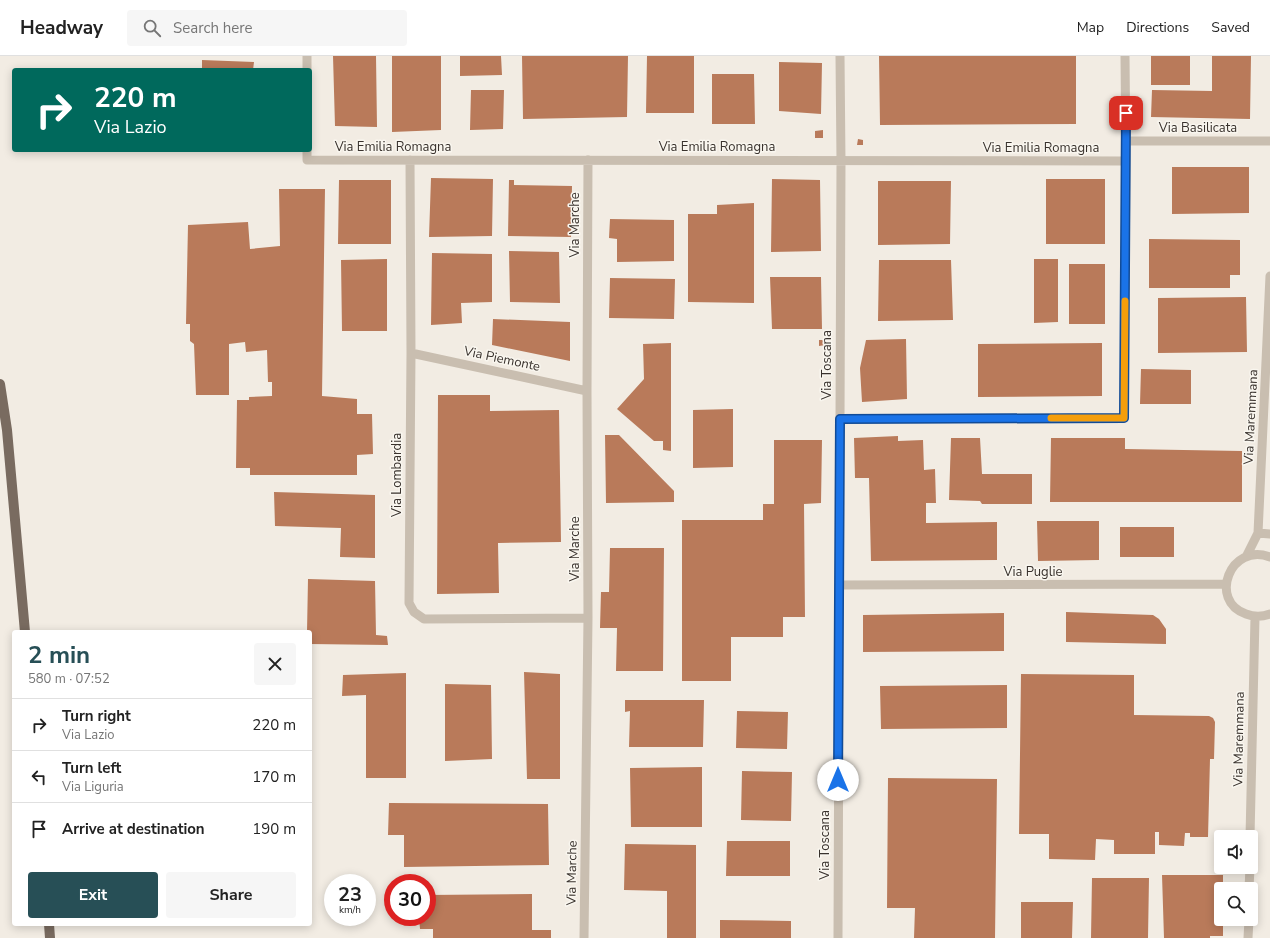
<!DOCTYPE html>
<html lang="en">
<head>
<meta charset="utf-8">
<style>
	:root { --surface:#fff; --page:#f6f6f6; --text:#222; --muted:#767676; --line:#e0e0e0; --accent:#274f56 }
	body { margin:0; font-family:"Nunito Sans",sans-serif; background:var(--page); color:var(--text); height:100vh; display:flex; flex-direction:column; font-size:15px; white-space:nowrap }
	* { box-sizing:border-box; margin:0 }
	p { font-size:13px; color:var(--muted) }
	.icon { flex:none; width:22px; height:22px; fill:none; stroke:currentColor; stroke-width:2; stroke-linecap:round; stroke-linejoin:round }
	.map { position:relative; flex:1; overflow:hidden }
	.sheet { position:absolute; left:12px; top:574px; width:300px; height:296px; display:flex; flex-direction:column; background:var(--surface); border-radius:4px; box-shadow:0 2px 10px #0003 }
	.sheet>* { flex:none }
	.banner { position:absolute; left:12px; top:12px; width:300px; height:84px; border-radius:4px; box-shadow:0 2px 10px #0003; background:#00695c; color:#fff; overflow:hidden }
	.controls { position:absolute; left:1214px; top:774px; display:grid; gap:8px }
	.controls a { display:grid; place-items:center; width:44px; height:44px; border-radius:4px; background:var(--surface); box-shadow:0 2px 10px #0003; font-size:20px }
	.speed { position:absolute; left:324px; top:818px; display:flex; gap:8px; font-size:20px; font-weight:700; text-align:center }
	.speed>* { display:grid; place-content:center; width:52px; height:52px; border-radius:50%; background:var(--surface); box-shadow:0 2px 10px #0003; line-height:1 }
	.speed small { font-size:10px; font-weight:400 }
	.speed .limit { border:6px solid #d22; background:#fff; color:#111 }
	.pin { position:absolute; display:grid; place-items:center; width:34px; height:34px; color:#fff; margin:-17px; border-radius:8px; box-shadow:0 2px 6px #0006 }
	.me { position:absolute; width:44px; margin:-22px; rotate:0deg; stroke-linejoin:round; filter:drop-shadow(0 0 3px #0008) }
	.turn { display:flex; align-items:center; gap:14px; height:84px; padding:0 16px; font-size:18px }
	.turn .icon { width:52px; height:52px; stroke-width:2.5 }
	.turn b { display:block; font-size:28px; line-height:34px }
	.round { display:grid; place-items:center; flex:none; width:42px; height:42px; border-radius:4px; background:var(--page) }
	.headline { display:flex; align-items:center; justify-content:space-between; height:68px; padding:0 16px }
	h1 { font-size:24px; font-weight:700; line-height:30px; color:var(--accent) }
	.action { display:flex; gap:8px; margin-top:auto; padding:8px 16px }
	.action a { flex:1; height:46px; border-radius:4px; background:var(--accent); color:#fff; font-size:16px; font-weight:700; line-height:46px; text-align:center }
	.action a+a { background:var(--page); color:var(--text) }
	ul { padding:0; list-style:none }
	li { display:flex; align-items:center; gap:12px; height:52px; padding:0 16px; border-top:1px solid var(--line) }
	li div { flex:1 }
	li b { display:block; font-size:15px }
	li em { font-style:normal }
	header { display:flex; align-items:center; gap:24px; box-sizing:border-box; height:56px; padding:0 20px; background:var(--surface); border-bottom:1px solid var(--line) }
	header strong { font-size:19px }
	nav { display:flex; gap:22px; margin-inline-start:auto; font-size:14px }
	.search { width:280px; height:36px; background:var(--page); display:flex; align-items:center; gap:10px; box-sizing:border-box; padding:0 14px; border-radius:4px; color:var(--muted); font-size:15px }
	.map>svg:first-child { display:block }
</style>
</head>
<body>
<header>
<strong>Headway</strong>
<div class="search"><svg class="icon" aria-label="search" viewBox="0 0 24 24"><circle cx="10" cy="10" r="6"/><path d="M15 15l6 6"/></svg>Search here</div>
<nav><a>Map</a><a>Directions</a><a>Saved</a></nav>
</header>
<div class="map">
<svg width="1270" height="882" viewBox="0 0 1270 882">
	<rect width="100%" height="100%" fill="#f2ece3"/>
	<path fill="#b97a5a" d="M333,0H376L377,71L335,70Z
		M392,0H441V74L392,76Z
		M460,0H501L502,19L460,20Z
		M522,0H628L627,61L523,63Z
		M647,0H694V57H646Z
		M879,0H1076V68L880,69Z
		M1151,0H1190V29H1151Z
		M1212,0H1251L1250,63L1151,61L1152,34L1212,35Z
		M202,4L254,6L253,14H202Z
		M779,6L822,7L821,58L779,55Z
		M712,18H754L755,68H712Z
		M471,34H504L503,73L470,74Z
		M823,74V82H815V75Z
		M858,83L863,84V89H857Z
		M1172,111H1249V157L1172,158Z
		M431,122L493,123L492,180L429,181Z
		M772,123L820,124L821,195L771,196Z
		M1046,123H1105V188H1046Z
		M339,124H391V188H338Z
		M509,124H514V129L572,130L571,181L508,180Z
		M878,125H951L950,188L878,189Z
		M279,133H325L322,340L357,343V358H372L373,398L357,399V419H250V412H236L237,344H249V341L272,340V326H268L267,294L246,296L245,286L229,288V339H196L194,288L190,285V268H186L188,169L248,166L250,193L280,190Z
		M754,147V247L688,246V158H717V149Z
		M610,163L674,164V205L617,206V183L609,182Z
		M1149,183L1240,184V219H1230V232H1149Z
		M509,195L559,196L560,247L510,246Z
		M432,197L492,198V246L461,247L462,267L431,269Z
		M387,203V275H342L341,204Z
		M1034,203H1058V266L1034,267Z
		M879,204H951L953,264L878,265Z
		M1069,208H1105V268H1069Z
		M770,221H821L822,273H772Z
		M610,222L675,223L674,263L609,262Z
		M1246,241L1247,296L1158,297V242Z
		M493,263L570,266V305L492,289Z
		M906,283L907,343L862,346L860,312L866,284Z
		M819,284H824L825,289L819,290Z
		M671,287V395L663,394V385H654L617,353L644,323L643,288Z
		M1102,287V340L978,341V288Z
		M1141,313L1191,314V348H1140Z
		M438,339H490V355L559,354L561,486L498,487L499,537L437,538Z
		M733,353V411L693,412V354Z
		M605,379H619L674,435V446L606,447Z
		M898,380V385L923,384L924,414L935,413L936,447H926V467L997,466V504L871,505L869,422H855L854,382Z
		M951,382H980L982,418H1032V448H982L980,445L949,444Z
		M1051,382H1125V393L1242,395V446H1050Z
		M774,384H822L821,447L804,448L805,561H783V581H731V625H682V464H763V448H774Z
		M274,436L375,439V502L340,501L341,472L275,470Z
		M1037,465H1099V504L1038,505Z
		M1120,471H1174V501H1120Z
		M610,492H664L663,615H616L617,572H600L601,536H609Z
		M308,523L375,525L376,579L387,580L388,589L310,588V576H307Z
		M1066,556L1153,559L1159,563L1166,573V588L1066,586Z
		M1004,557V595L863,596V559Z
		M524,616L560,618V723H527Z
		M406,617V722H366V639L342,640L343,619Z
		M1021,618L1134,619V659L1209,660L1213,662L1215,666L1214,703H1210L1208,781H1190V777H1185L1184,790L1159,789V776H1155V798H1114V784L1096,783L1095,804L1049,803V778H1019Z
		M445,628L491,629L492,703L445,705Z
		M1007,629V672L881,673L880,630Z
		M625,644H704L703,691H629L630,655L625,656Z
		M737,655L788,656L787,693L736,692Z
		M702,711V771H631L630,712Z
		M742,715L792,716L791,765L741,764Z
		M888,722L997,723L995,882H914L915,852H887Z
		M389,747L548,748L549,809L404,811V779H388Z
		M727,785H790V820H726Z
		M625,788L696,789V882H667V835L624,834Z
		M1162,819H1223V833H1221V863H1223V880H1210V882H1164Z
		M1092,822H1149L1148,882H1091Z
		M532,838V874H551V882H433V873H420L419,861H427V839Z
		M1021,846H1073L1072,882H1021Z
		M720,864L791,865V882H720Z"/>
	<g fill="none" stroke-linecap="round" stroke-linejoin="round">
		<path stroke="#c9beb0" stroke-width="9" d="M307,14V0
			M1126,85H1270
			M307,94V104L1126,105
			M410,104L411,297L409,547L414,556L424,563L588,562
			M411,297L587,335
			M840,363L1124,362L1126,105L1125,0
			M1258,477L1270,478
			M1246,501L1258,477L1270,220
			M1270,501C1230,486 1208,545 1246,558C1254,561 1262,561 1270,558
			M839,529L1226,528
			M1250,781L1255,561
			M1249,833L1250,811
			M584,882L588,562L587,335L588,104
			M838,882L841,105L840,0
			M1248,882L1249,863"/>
		<path stroke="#796b60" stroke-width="10" d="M0,328L7,374L25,576
			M49,868L50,882"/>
	</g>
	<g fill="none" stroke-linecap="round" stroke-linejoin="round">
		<defs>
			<path id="route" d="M838,724L840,363L1124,362L1126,57"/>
		</defs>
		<use href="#route" stroke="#114b97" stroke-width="10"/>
		<use href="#route" stroke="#1a73e8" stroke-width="7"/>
		<path stroke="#f59e0b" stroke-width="7" d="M1051,362H1124L1125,245"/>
	</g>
	<g text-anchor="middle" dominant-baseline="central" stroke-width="3" stroke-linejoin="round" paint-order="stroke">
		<g font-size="13" fill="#39322d" stroke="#f9f6ef">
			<text x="1198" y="72">Via Basilicata</text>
			<text x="393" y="91">Via Emilia Romagna</text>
			<text x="717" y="91">Via Emilia Romagna</text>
			<text x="1041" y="92">Via Emilia Romagna</text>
			<text transform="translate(575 169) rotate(-90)">Via Marche</text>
			<text transform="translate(502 303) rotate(12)">Via Piemonte</text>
			<text transform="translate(827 309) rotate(-90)">Via Toscana</text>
			<text transform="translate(1251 361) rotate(-87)">Via Maremmana</text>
			<text transform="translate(397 419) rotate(-90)">Via Lombardia</text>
			<text transform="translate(575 493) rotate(-90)">Via Marche</text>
			<text x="1033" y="516">Via Puglie</text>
			<text transform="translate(1239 683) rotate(-89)">Via Maremmana</text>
			<text transform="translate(825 789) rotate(-90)">Via Toscana</text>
			<text transform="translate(572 817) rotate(-89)">Via Marche</text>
		</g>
	</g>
</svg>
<div class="controls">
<a><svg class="icon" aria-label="sound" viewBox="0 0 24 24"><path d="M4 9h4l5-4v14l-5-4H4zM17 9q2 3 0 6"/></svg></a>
<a><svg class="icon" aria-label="search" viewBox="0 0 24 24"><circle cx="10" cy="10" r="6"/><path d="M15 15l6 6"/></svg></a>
</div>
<div class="speed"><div>23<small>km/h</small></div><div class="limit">30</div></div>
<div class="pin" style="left:1126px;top:57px;background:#d93025"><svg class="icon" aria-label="arrive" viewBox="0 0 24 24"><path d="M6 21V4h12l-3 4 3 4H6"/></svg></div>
<svg class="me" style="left:838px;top:724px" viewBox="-20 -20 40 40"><circle r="19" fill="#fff"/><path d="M0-13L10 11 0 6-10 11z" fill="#1a73e8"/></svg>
<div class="banner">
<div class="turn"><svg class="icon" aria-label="right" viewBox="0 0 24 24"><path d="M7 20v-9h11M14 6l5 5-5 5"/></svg><div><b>220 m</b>Via Lazio</div></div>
</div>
<section class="sheet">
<div class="headline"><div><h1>2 min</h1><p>580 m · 07:52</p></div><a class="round"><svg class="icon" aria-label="close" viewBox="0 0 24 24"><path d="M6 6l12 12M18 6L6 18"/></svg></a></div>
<ul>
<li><svg class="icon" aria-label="right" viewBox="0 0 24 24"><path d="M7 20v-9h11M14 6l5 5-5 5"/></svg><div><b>Turn right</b><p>Via Lazio</p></div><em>220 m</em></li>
<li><svg class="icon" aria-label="left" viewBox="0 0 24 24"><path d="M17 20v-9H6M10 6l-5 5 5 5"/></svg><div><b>Turn left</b><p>Via Liguria</p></div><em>170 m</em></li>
<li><svg class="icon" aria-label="arrive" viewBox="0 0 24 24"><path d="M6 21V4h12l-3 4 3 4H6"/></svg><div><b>Arrive at destination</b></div><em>190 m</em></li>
</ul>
<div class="action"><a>Exit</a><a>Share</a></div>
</section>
</div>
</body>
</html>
